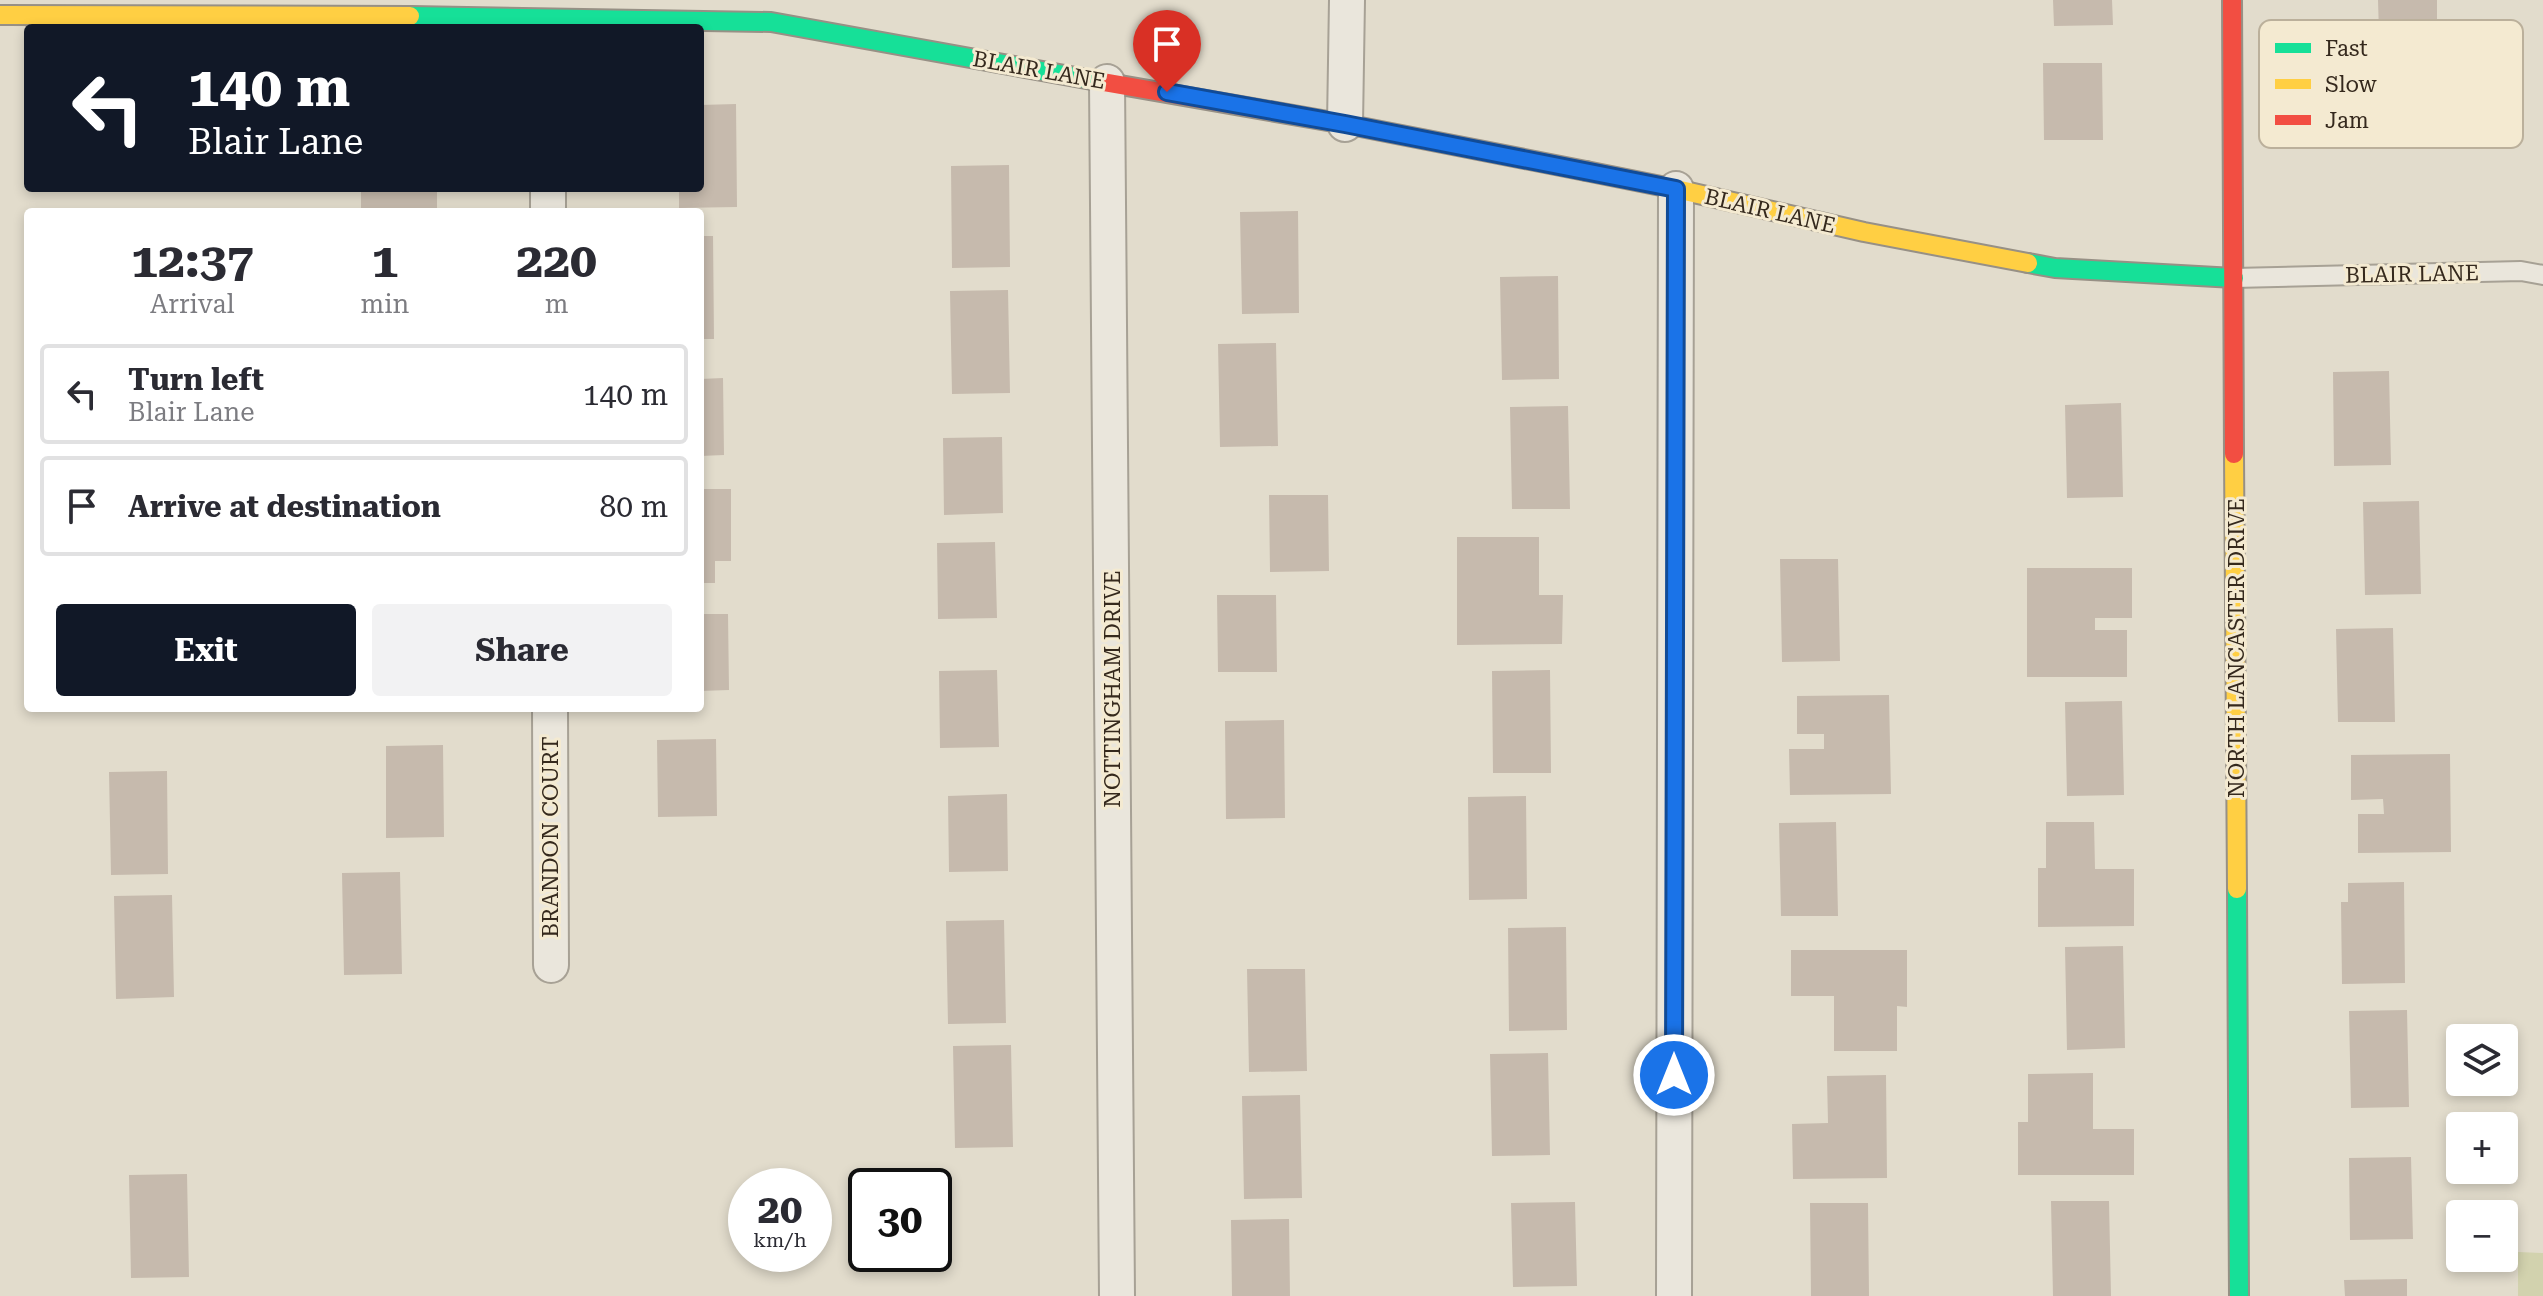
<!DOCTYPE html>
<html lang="en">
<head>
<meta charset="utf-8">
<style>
	:root { --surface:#fff; --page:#f2f2f3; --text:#2b2b33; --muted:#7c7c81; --line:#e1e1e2; --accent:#111827 }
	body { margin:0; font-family:"Roboto Serif",serif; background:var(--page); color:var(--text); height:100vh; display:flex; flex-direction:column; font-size:30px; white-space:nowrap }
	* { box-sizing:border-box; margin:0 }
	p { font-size:26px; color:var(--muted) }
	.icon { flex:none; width:44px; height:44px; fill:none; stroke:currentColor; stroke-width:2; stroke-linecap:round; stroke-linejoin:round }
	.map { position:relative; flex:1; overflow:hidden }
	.side { position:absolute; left:24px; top:208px; width:680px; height:504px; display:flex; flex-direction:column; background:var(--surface); border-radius:8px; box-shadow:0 4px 12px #0003 }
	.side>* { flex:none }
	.guide { position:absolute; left:24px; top:24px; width:680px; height:168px; border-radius:8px; box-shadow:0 4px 12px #0003; background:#111827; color:#fff; overflow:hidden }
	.tools { position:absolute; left:2446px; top:1024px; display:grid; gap:16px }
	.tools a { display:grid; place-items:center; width:72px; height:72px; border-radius:8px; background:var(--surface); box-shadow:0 4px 12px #0003; font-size:40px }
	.speed { position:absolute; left:728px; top:1168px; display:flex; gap:16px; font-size:40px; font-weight:700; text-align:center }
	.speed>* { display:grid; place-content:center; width:104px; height:104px; border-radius:50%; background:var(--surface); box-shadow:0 4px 12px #0003; line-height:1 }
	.speed small { font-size:20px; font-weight:400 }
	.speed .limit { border:4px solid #111; border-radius:12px; background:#fff; color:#111 }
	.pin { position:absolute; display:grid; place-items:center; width:68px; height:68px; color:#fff; margin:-82px -34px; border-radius:50% 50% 50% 0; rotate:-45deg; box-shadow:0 0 8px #0007 }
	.pin .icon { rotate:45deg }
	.me { position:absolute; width:88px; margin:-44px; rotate:0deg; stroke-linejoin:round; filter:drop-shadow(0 0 6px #0008) }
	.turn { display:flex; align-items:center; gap:28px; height:168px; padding:0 32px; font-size:36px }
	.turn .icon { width:104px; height:104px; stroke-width:2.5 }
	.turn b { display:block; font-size:56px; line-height:68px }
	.eta { display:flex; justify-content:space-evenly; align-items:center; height:136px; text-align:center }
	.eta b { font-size:48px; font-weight:700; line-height:56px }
	.primary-button { display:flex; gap:16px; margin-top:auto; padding:16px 32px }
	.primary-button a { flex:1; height:92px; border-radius:8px; background:var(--accent); color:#fff; font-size:32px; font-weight:700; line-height:92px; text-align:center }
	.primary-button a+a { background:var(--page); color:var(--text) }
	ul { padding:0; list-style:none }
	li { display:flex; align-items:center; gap:24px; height:100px; margin:0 16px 12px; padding:0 16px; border:4px solid var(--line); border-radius:8px }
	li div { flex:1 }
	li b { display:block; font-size:30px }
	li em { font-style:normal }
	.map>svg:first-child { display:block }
</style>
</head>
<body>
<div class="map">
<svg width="2543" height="1296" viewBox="0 0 2543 1296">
	<rect width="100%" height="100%" fill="#e2dccc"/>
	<path fill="#d2d2ae" d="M2518,1252L2543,1253V1296H2518Z"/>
	<path fill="#c6baad" d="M2053,0H2112L2113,25L2054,26Z
		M2378,0H2437V32L2379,33Z
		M2043,63H2102L2103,140H2044Z
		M736,104L737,207L679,208V188H700V105Z
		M1009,165L1010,267L952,268L951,166Z
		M361,188H437V212H361Z
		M1298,211L1299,313L1242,314L1240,212Z
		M700,236H713L714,339H700Z
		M1558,276L1559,379L1502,380L1500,277Z
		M1008,290L1010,393L952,394L950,291Z
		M1276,343L1278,446L1220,447L1218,344Z
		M2389,371L2391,465L2334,466L2333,372Z
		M723,378L724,455L700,456V379Z
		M2121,403L2123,497L2067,498L2065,405Z
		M1568,406L1570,509H1512L1510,407Z
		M1002,437L1003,513L944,515L943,438Z
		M700,489H731V561H715V583H700Z
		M1269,495H1328L1329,571L1270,572Z
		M2419,501L2421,594L2365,595L2363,502Z
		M1457,537H1539V595H1563L1562,644L1457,645Z
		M995,542L997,618L938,619L937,543Z
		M1780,559H1838L1840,661L1782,662Z
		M2027,568H2132V618H2095V630H2127V677H2027Z
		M1217,595H1276L1277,672H1218Z
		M700,614H728L729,690L700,691Z
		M2393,628L2395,722H2338L2336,629Z
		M997,670L999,747L940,748L939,671Z
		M1550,670L1551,773H1493L1492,671Z
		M1889,695L1891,794L1790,795L1789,749H1824V734H1797V696Z
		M2122,701L2124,795L2067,796L2065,702Z
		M382,708H444V711L382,712Z
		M1284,720L1285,818L1226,819L1225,721Z
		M716,739L717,816L658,817L657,740Z
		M443,745L444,837L386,838V746Z
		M2450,754L2451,852L2358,853V814H2384L2383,799L2351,800V755Z
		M167,771L168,874L111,875L109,772Z
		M1007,794L1008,871L949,872L948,796Z
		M1526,796L1527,899L1469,900L1468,797Z
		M1836,822L1838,916H1781L1779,823Z
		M2046,822H2094L2095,869H2134V926L2038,927V868H2046Z
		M400,872L402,974L344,975L342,873Z
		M2404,882L2405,983L2342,984L2341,902H2348V883Z
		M172,895L174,997L116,999L114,896Z
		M1004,920L1006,1023L948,1024L946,921Z
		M1566,927L1567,1030L1509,1031L1508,928Z
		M2123,946L2125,1048L2067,1050L2065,947Z
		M1791,950H1907V1007L1897,1006V1051H1834V996H1791Z
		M1247,969H1305L1307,1071L1249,1072Z
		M2407,1010L2409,1107L2351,1108L2349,1011Z
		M1011,1045L1013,1147L955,1148L953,1046Z
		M1548,1053L1550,1155L1492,1156L1490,1054Z
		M2093,1073V1129H2134V1175H2018V1122H2028V1074Z
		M1886,1075L1887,1178L1793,1179L1792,1124L1828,1123L1827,1076Z
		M1300,1095L1302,1198L1244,1199L1242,1096Z
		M2411,1157L2413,1239L2350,1240L2349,1158Z
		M187,1174L189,1277L131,1278L129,1175Z
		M2051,1201H2109L2111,1296H2053Z
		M1575,1202L1577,1286L1513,1287L1511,1203Z
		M1810,1203H1868L1869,1296H1811Z
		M1289,1219L1290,1296H1232L1231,1220Z
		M2407,1279V1296H2345L2344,1280Z"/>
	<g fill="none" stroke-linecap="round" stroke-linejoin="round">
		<defs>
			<path id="lane" d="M2234,278L2521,271L2543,275"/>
			<path id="street" d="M1107,82L1117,1296
				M1345,124L1347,0
				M548,188V212
				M550,708L551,965
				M1674,1296L1676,189"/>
			<path id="fast" d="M410,16L771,22L1103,82
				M2028,263L2055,268L2234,278
				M2237,889L2239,1296"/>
			<path id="slow" d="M0,15L410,16
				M1586,171L1676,189L1864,232L2028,263
				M2234,454L2237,889"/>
			<path id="jam" d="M2232,0L2234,454
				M1103,82L1345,124L1586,171"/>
		</defs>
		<use href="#lane" stroke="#a7a195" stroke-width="22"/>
		<use href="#street" stroke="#a7a195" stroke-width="38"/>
		<use href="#fast" stroke="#979085" stroke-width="22"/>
		<use href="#slow" stroke="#979085" stroke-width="22"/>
		<use href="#jam" stroke="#979085" stroke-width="22"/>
		<use href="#lane" stroke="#eae6dc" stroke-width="18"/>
		<use href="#street" stroke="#eae6dc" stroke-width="34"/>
		<use href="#fast" stroke="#16e098" stroke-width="18"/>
		<use href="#slow" stroke="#ffcf43" stroke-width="18"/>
		<use href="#jam" stroke="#f24e42" stroke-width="18"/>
	</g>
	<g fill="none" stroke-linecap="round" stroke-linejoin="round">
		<defs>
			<path id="route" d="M1167,92L1345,124L1676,189L1674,1075"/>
		</defs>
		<use href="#route" stroke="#114b97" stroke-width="20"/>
		<use href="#route" stroke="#1a73e8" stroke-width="14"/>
	</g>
	<g text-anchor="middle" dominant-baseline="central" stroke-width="6" stroke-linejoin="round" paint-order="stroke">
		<g font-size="22" fill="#35291d" stroke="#f4ead1">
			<text transform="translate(1039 70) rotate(10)">BLAIR LANE</text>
			<text transform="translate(1770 211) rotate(13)">BLAIR LANE</text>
			<text transform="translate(2412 274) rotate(-1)">BLAIR LANE</text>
			<text transform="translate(2236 648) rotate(-90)">NORTH LANCASTER DRIVE</text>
			<text transform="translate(1112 689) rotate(-90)">NOTTINGHAM DRIVE</text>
			<text transform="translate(550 837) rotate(-90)">BRANDON COURT</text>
		</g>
	</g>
	<rect x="2259" y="20" width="264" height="128" rx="12" fill="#f4ead1" stroke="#bbb09b" stroke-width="2"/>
	<rect x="2275" y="43" width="36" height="10" fill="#16e098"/>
	<rect x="2275" y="79" width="36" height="10" fill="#ffcf43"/>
	<rect x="2275" y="115" width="36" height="10" fill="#f24e42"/>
	<g font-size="22" fill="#35291d">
		<text x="2325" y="56">Fast</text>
		<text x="2325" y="92">Slow</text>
		<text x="2325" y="128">Jam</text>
	</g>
</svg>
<div class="tools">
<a><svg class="icon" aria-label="layers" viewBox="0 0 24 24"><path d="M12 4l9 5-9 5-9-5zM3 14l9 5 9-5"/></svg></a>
<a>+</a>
<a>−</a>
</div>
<div class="speed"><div>20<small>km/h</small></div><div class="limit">30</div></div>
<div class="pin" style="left:1167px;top:92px;background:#d93025"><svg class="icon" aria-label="arrive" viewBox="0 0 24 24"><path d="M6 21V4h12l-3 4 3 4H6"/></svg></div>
<svg class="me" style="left:1674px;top:1075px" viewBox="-20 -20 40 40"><circle r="17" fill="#1a73e8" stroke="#fff" stroke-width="3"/><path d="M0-11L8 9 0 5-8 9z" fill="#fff"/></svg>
<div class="guide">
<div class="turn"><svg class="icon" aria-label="left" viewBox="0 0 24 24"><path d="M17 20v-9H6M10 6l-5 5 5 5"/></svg><div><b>140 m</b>Blair Lane</div></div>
</div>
<section class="side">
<div class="eta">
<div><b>12:37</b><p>Arrival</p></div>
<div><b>1</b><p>min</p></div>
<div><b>220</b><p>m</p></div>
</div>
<ul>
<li><svg class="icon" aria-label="left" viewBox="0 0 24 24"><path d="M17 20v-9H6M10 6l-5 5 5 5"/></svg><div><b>Turn left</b><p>Blair Lane</p></div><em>140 m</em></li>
<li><svg class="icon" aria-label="arrive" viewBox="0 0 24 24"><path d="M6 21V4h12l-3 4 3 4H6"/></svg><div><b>Arrive at destination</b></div><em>80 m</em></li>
</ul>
<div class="primary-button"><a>Exit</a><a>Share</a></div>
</section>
</div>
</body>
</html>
